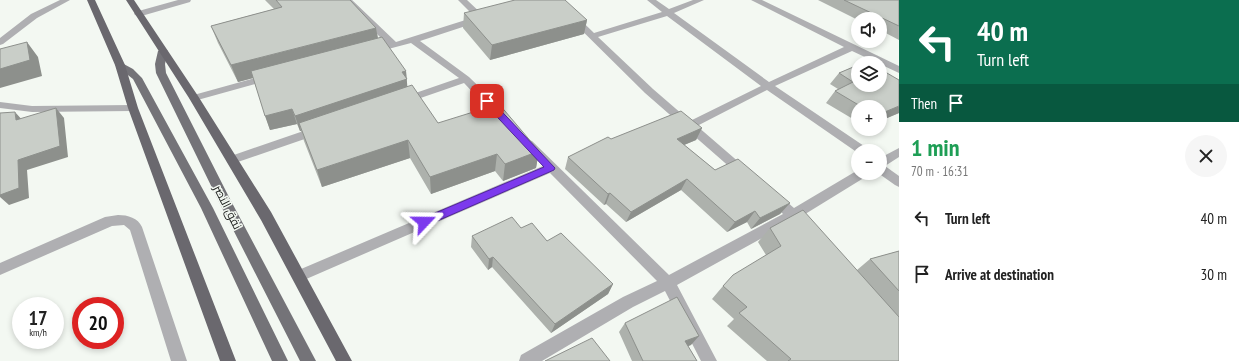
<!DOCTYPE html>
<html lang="en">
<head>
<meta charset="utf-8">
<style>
	:root { --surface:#fff; --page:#f6f6f6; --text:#222; --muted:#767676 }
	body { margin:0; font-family:"PT Sans Narrow",Cairo,sans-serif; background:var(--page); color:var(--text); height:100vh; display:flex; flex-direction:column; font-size:15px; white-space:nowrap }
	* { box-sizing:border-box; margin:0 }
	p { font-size:13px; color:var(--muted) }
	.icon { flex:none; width:22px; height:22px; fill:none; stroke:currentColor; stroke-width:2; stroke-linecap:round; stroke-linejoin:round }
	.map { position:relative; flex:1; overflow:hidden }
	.details { display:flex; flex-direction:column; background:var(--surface); width:340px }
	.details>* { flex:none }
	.hud { background:#0b6e4f; color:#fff; overflow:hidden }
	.fabs { position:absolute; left:851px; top:12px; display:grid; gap:8px }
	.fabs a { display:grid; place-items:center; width:36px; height:36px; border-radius:50%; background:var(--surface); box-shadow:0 2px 6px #0003; font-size:20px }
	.speed { position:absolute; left:12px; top:297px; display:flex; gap:8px; font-size:20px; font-weight:700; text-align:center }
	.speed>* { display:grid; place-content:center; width:52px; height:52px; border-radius:50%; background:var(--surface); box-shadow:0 2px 6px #0003; line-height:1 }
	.speed small { font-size:10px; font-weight:400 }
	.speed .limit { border:6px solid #d22; background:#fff; color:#111 }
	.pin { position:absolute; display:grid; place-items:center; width:34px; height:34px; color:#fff; margin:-17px; border-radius:8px; box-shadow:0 2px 6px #0006 }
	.me { position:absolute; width:44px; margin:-22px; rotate:67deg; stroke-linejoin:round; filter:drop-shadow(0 0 3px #0008) }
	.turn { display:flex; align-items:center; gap:14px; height:84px; padding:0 12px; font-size:18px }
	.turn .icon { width:52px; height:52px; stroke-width:2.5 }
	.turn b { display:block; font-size:28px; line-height:34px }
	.then { display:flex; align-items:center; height:38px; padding:0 12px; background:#0003; gap:8px; font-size:15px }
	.round { display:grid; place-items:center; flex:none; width:42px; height:42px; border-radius:21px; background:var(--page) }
	.headline { display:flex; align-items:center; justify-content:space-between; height:68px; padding:0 12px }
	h1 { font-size:24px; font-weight:800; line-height:30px; color:#1e9e55 }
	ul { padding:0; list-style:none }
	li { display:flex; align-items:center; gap:12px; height:56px; padding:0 12px }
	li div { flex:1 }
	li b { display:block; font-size:15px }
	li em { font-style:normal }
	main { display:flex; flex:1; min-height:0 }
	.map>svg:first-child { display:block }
</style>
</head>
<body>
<main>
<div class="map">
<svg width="899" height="361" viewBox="0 0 899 361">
	<rect width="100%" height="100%" fill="#f3f8f2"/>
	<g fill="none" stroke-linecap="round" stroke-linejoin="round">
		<path fill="#afafb2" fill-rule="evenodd" d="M60,0H70L37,18L3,44L0,45V38L31,14Z
			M178,0H191L190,2L138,17L134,14L135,12Z
			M343,0H352L396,42L475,17L458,0H467L484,16L485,18L484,20L420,41L469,77L507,114L508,117L507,120H499L464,83L409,102H401L400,100L401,98L459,78L411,43L373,53L370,52L368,50L370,48L387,44Z
			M551,0H560L594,33L662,12L647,0H656L669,9L693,0H704L674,13L769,82L844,47L751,0H762L899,66V73L852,51L775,86L867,148L869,151H858V153L767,90L697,126L748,170L750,173L748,176L744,177L740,176L645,93ZM667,16L761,86L690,121L653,89L598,37Z
			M270,74L273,75L275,77L273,79L194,101L189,98L190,96Z
			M0,102L32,106L133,105L138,108L133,111L32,112L0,108Z
			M318,126L322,127L323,130L322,133L232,164L228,163L226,160L228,157Z
			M528,140L532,141L669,275L783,214L767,198L769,195C778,191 787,202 794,208L858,170V173H869L867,176L802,216L809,227L808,231C799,234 796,228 791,222L677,285L717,361H701L665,291L633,307L542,361H519L521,355L623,297L657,281L550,173L304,280L299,282L294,280L292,276L294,272L543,166L522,144L524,141Z
			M899,148V157L885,166L899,176V187L895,185L878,173H880V158Z
			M118,215C128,215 138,218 142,227L187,361H171L130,230L124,225L112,226L0,275V263L105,217Z"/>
		<path fill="#747378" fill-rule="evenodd" d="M163,48L168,51L165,64L166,73L231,201L316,361H300L219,202L156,73L155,64L158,51Z
			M120,62L133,69L142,78L213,208L288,361H272L201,208L133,79L115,65Z"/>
		<path fill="#6a686e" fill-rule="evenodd" d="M87,0H95L125,65L138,108L236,361H220L128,108L115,65Z
			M126,0H134L198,96L271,212L352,361H336L261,220L189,98Z"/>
	</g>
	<path fill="#adb1ac" d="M265,0H350L376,28L378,38L406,71L407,87L438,123L539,151L536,168L503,181L495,171L431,194L410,158L322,187L304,141L301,131H300L297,124L270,130L253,78L238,82L218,43L211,26L274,9Z
		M818,0H899V40L880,30V19H858V20Z
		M464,13L587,20L584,34L490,60L463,28Z
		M858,65L899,113L880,121V107H858V122L826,103L835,91L838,89L830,84L839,73Z
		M702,128L696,140L684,145L715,170L790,203L780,214L751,229L747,222L727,232L681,190L626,222L606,204L604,205L565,169L568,157L611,139Z
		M521,228L547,241L613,284L608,294L551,333L492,267L488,270L471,247L472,236Z
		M770,228L857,270L870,259L899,251V361H767L727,326L734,319L712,299L723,286L766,255L758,242Z
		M625,323L691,345L688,346L697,361H632L619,332Z"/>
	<path fill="#8d908c" d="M587,20L584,34L490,60L492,45Z
		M376,28L379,45L238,82L231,65Z
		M27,42L38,57L42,76L0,88V69Z
		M406,71L408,94L299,123L301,131H300L295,116Z
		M899,106V113L880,121V114Z
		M56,108L64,118L68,157L27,170L29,198L9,205L0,197V195L18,160Z
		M292,109L297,124L270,130L265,116Z
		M15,112L24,122L16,120Z
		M702,128L696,140L672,150L677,139Z
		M408,140L410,158L322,187L317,170Z
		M539,151L536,168L503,181L505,164Z
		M497,154L495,171L431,194L430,177Z
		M687,179L681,190L626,222L631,212Z
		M610,193L606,204L604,205L608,194Z
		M790,203L780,214L751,229L760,218Z
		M755,211L747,222L727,232L735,222Z
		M493,257L492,267L488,270L489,259Z
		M613,284L608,294L551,333L555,324Z
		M699,336L691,345L677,350L685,341Z"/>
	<path fill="#c9cec8" stroke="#8d908c" d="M276,0H350L376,28L231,65L211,26L282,7Z
		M515,0H565L587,20L492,45L464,13Z
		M844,0H899V26Z
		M382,37L406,71L402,72L407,79L295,116L292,109L265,116L251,71Z
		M27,42L30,60L0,69V49Z
		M858,65V85H880V69L899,80V106L880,114V107H862L835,91L853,82L839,73Z
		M412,85L438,123L499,104L539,151L505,164L497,154L430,177L408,140L317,170L299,123Z
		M56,108L60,146L18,160L19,188L0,195V113L15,112L16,120Z
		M681,111L702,128L677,139L715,170L738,159L790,203L760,218L755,211L735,222L687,179L631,212L610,193L608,194L568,157L608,137L611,139Z
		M803,210L899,317V361H788L791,359L739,313L747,307L723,286L733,275L781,246L770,228Z
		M512,217L521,228L532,223L547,241L561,233L613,284L555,324L493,257L489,259L472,236Z
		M899,251V291L870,259Z
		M677,297L699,336L685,341L697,361H643L625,323Z
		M592,338L610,361H545Z"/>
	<path fill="#7c3aed" stroke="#51269a" d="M484,99H490L555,168L554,170L428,225H421L420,222L421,219L544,167L484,103Z"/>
	<g text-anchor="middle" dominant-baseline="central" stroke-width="3" stroke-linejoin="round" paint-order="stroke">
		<g font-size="12" fill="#212321" stroke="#f3f8f2">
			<text transform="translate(228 207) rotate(63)">نفق النصر</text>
		</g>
	</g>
</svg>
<div class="fabs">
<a><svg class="icon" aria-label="sound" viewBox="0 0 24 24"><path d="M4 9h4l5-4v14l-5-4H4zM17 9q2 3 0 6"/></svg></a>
<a><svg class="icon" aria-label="layers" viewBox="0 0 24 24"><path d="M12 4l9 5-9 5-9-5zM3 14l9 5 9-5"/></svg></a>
<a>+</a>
<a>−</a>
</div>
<div class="speed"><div>17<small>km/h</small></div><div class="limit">20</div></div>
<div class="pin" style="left:487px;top:101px;background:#d93025"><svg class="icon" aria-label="arrive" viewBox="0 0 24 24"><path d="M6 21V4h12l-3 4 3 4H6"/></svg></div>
<svg class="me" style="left:424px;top:222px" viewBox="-20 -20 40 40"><path d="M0-17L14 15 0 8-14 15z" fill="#7c3aed" stroke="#fff" stroke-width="4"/></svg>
</div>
<section class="details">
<div class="hud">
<div class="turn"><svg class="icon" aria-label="left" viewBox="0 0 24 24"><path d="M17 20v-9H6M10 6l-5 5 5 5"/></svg><div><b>40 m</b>Turn left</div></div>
<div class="then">Then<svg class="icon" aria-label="arrive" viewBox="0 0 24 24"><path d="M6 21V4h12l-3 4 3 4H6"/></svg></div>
</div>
<div class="headline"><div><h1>1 min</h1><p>70 m · 16:31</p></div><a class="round"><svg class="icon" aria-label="close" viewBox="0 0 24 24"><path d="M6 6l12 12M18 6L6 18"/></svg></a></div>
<ul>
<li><svg class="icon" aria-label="left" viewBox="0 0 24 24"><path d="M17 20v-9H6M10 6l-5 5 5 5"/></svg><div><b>Turn left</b></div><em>40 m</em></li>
<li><svg class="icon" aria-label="arrive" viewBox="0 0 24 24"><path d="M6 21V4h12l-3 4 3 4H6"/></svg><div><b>Arrive at destination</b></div><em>30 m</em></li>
</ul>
</section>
</main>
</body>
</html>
